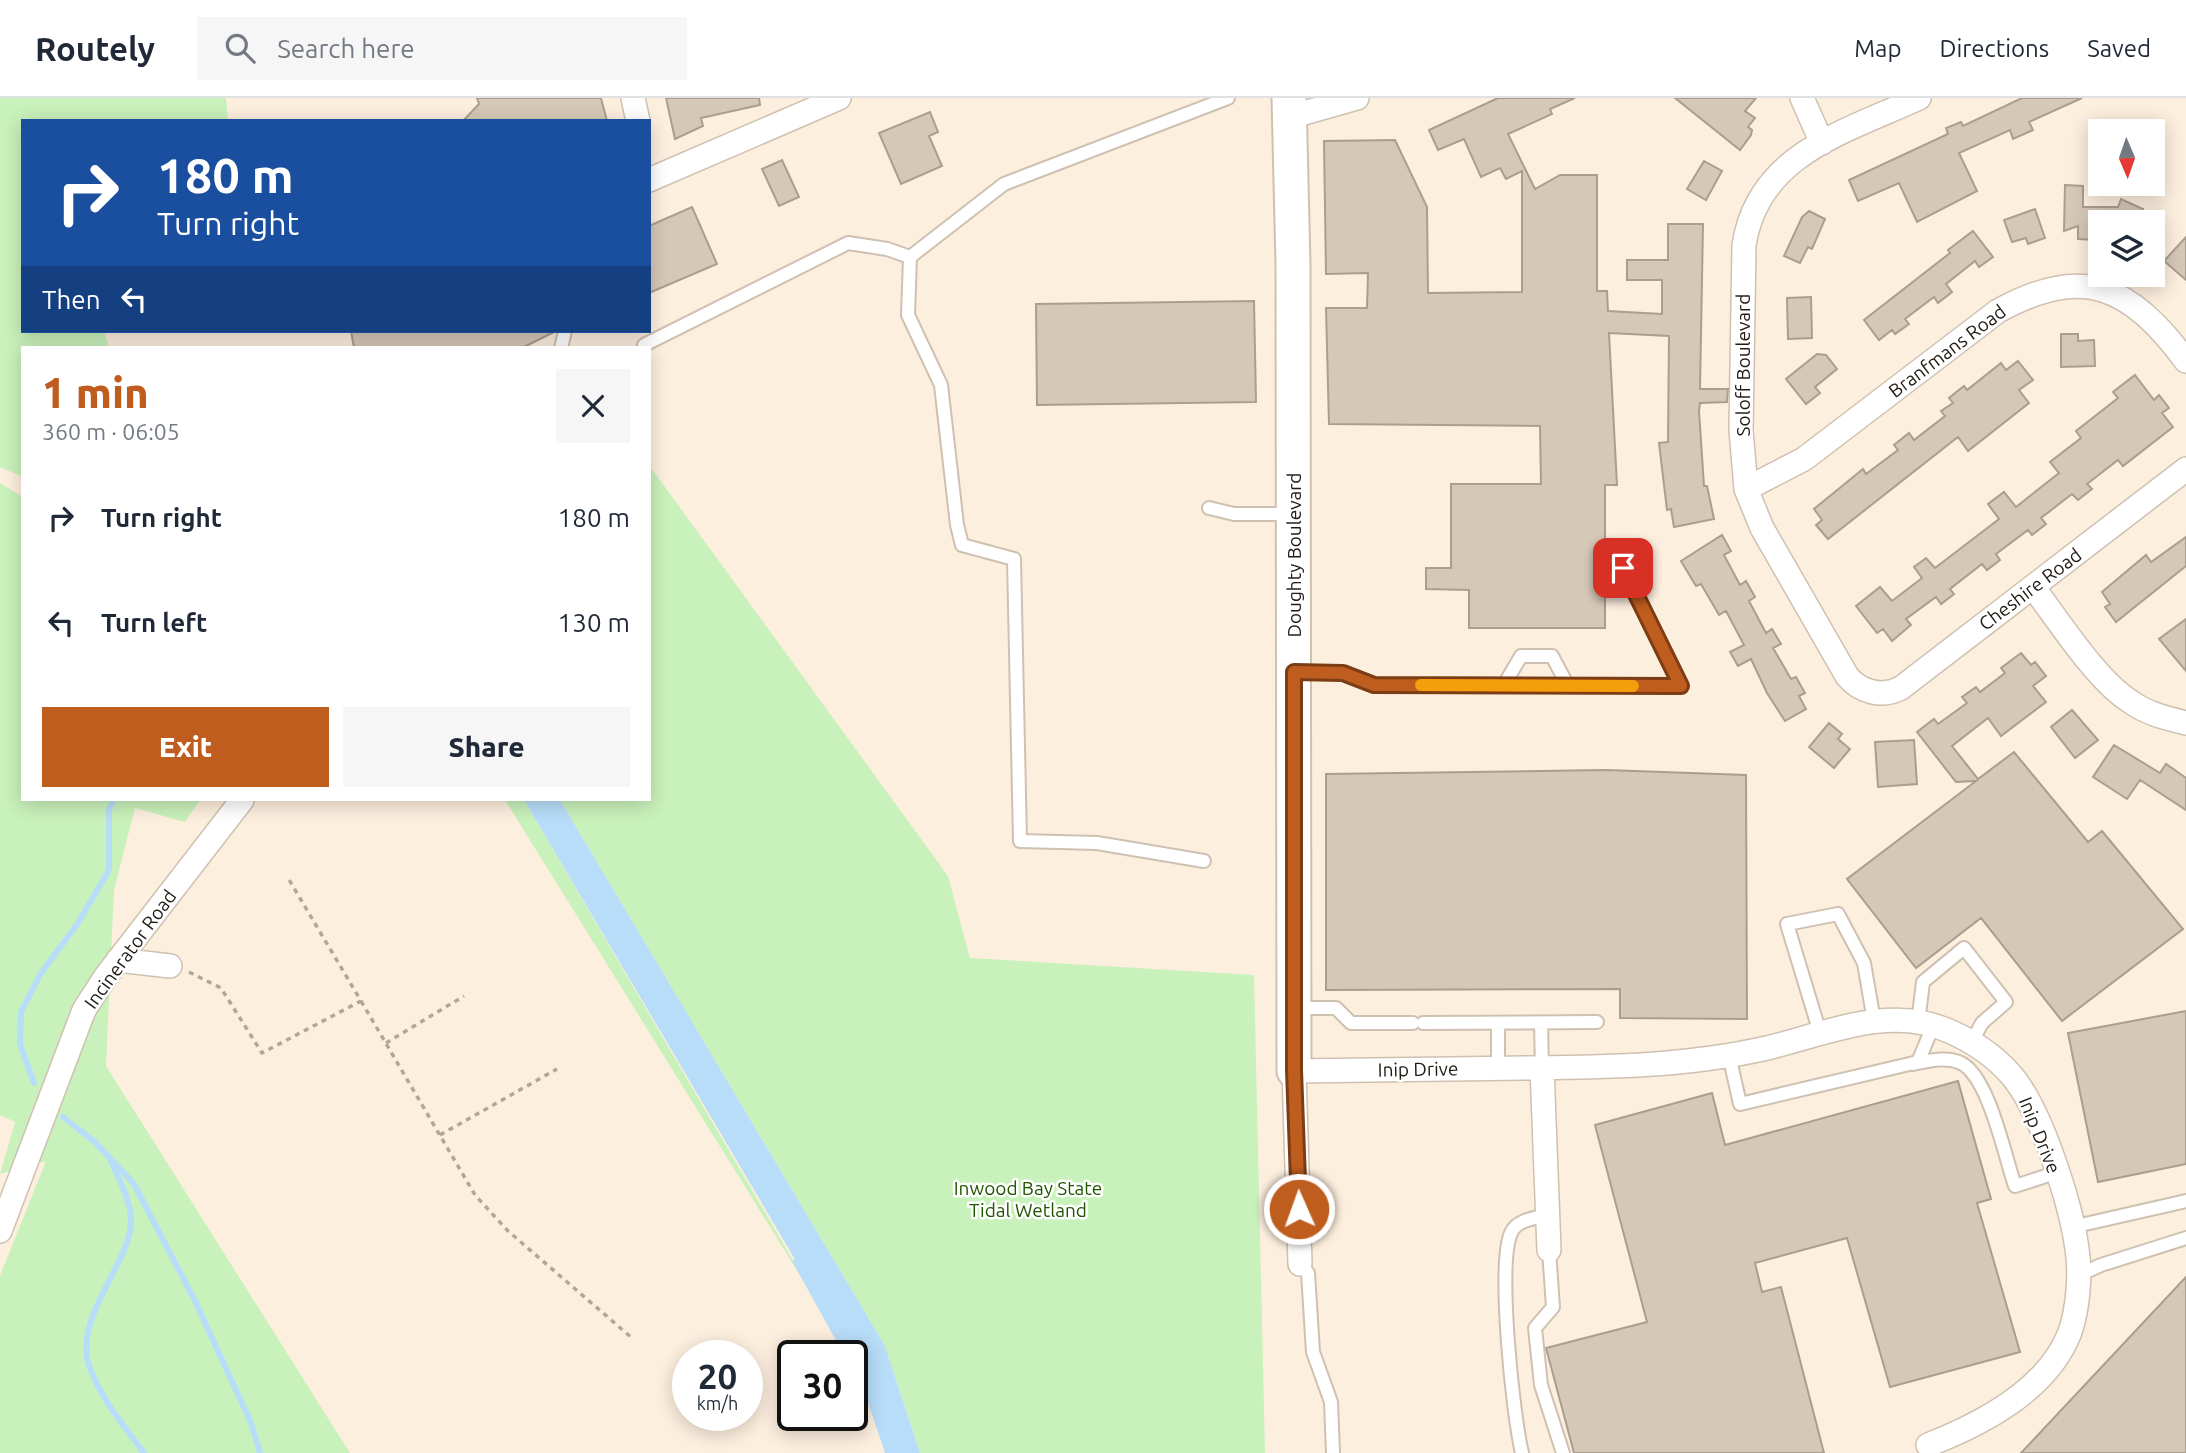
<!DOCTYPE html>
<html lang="en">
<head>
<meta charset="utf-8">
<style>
	:root { --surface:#fff; --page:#f6f6f7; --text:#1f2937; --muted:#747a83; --line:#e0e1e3; --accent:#bf5d1f }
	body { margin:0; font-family:Ubuntu,sans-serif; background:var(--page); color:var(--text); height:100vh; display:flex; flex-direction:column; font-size:26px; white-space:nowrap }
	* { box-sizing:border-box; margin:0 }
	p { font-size:23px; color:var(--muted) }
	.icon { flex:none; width:38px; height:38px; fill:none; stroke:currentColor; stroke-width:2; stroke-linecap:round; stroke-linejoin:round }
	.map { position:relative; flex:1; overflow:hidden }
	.drawer { position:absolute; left:21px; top:248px; width:630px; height:455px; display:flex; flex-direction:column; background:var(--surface); border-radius:0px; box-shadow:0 4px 18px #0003 }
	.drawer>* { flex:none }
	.banner { position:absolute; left:21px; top:21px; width:630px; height:214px; border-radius:0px; box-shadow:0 4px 18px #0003; background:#1a4fa0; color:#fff; overflow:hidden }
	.needle { width:46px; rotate:178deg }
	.fabs { position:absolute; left:2088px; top:21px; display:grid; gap:14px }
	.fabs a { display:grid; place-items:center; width:77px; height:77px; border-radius:0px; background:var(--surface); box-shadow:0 4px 18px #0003; font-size:35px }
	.speed { position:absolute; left:672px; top:1242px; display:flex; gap:14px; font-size:35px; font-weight:700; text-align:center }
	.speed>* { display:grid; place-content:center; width:91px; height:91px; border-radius:50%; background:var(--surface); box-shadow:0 4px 18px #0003; line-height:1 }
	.speed small { font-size:18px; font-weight:400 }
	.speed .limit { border:4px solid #111; border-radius:10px; background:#fff; color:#111 }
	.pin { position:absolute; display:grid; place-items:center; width:60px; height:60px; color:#fff; margin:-30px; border-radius:14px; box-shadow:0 4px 10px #0006 }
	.me { position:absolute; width:77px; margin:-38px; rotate:358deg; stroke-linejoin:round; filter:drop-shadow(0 0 5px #0008) }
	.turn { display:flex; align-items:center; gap:24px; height:147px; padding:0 21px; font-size:32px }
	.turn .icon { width:91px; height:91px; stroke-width:2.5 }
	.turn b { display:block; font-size:49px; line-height:60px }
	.then { display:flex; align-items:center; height:66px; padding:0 21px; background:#0003; gap:14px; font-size:26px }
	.round { display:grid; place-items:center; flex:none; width:74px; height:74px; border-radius:0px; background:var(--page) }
	.headline { display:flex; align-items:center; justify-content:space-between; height:119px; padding:0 21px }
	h1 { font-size:42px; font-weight:800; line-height:52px; color:var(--accent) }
	.cta { display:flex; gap:14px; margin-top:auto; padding:14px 21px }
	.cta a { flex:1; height:80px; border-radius:0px; background:var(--accent); color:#fff; font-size:28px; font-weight:800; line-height:80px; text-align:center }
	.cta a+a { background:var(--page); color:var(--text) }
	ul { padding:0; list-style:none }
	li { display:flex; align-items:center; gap:21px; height:105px; padding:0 21px }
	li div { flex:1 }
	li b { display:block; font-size:26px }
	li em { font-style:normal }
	header { display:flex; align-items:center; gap:42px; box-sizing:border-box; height:98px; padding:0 35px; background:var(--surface); border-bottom:2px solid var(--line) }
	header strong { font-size:33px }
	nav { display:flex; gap:38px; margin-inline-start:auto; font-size:24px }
	.search { width:490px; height:63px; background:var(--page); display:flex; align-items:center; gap:18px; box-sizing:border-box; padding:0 24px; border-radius:0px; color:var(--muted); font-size:26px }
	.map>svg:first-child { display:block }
</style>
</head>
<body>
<header>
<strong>Routely</strong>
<div class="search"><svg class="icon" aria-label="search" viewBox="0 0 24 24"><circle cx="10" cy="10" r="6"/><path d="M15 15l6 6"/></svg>Search here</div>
<nav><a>Map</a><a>Directions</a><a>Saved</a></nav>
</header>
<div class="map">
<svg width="2186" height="1355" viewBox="0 0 2186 1355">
	<rect width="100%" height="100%" fill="#fdefde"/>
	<path fill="#c9f1bb" d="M0,0H226L228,23H23V233H104L109,250H23V379L0,369Z
		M649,367L948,778L970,860L1254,877L1265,1355H920L885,1248L560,702H649Z
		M0,385L23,399V702H200L185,724L135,710L114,792L106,968L350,1355H0V1178L46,1063L0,1076L15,1024L0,1017Z
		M505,702H524L829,1224Z"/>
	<path fill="#b8ddf9" d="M524,702H560L885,1248L920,1355H885L852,1258Z"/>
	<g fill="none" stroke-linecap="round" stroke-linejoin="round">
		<path stroke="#b8ddf9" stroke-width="6" d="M34,985L20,946L21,914L41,875L78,825L109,772V712L113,702
			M63,1019L95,1044L134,1086L196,1205L251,1325L260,1355
			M111,1063C119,1081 132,1105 131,1125C129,1167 73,1220 89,1268C101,1301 124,1328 144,1355
			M796,1164L848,1258
			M852,1265L862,1282"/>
	</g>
	<path fill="#d5c8b7" stroke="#aa9e8e" stroke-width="2" d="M477,0H601L607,23H463L479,6Z
		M666,0H759L760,7L701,20L703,28L675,41Z
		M1498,0H1575L1550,11L1552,16L1508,36L1535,91L1560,77H1597V193H1607L1608,213L1662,216V182H1627V162H1668V126H1703L1700,291H1728L1727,304L1700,305L1699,313L1704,388H1707L1714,421L1674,429L1671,411L1667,412L1659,345L1668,344L1669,238L1609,235L1617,387H1605V530H1469V492L1426,491V470H1451V386H1541L1540,328L1329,326L1326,210H1367L1368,175L1326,176L1324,43L1395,42L1427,109L1428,195L1522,194V73L1506,81L1500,70L1481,79L1464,41L1438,52L1429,32Z
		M1675,0H1756L1745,13L1755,20L1748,29L1752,32L1751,37L1740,52Z
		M2022,0H2082L2029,24L2033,32L2013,41L2010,32L1959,55L1977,93L1917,124L1899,85L1858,103L1849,82L1948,36L1946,30L1961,24L1963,28Z
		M930,14L938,34L929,38L942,68L901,86L879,35Z
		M782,62L799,99L779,108L762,71Z
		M1704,63L1722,73L1706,102L1687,91Z
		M2065,87L2083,88V109H2118L2121,101L2143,111L2138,124H2097L2096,142L2078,141V128L2064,133Z
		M692,109L717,166L649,195V128Z
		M2035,111L2045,140L2028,146L2026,140L2012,144L2004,122Z
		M1809,113L1825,121L1812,151L1808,149L1800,165L1784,158L1802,119Z
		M1973,133L1993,159L1979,169L1975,163L1946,186L1952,194L1938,205L1934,199L1905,221L1909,226L1895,236L1892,232L1879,242L1864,222L1950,155L1948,152Z
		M2186,139V182L2164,163Z
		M1811,199L1812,240L1788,241L1787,200Z
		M1254,203L1256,304L1037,307L1036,206Z
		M351,233H556L522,250H354Z
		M2061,236H2078V243L2094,242L2095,268L2061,269Z
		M1817,256L1826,257L1837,271L1815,289L1820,295L1806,306L1786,281Z
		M2018,263L2033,282L2019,292L2029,305L1968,353L1958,339L1828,441L1816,427L1822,422L1814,411L1863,371L1866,376L1898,352L1894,347L1909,335L1914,342L1945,318L1941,313L1953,305L1949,300L1964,288L1967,292L2001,265L2006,272Z
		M2135,277L2154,302L2159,297L2169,310L2162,315L2173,329L2123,368L2118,362L2087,386L2092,391L2078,402L2072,396L2041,420L2046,426L2032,437L2028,432L1996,456L2000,462L1987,472L1982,466L1950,491L1954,496L1941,506L1936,499L1906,521L1911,527L1892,543L1883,531L1877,535L1856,508L1880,489L1892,503L1922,480L1914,469L1926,460L1935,470L1999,421L1988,406L2004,394L2016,409L2059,375L2050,364L2081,340L2076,333L2118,300L2113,294Z
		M1722,437L1731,453L1724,457L1740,487L1746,483L1755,499L1749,503L1766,535L1772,531L1781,546L1773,550L1791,581L1796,579L1805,595L1799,598L1806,611L1785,623L1767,595L1751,561L1738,568L1730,554L1744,547L1726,513L1719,517L1701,486L1696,488L1681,463Z
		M2186,439V468L2116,524L2105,509L2110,506L2102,494L2146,457L2151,464Z
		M2186,521V573L2159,541Z
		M2021,555L2031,567L2035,564L2046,578L2033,588L2046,604L2001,638L1988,620L1952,648L1978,681L2014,654L2088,744L2102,733L2183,831L2062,923L1981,820L1916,870L1847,781L1976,683L1956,684L1917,634L1934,621L1938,626L1967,605L1962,599L1976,589L1980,594L2005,575L2001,570Z
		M2072,612L2098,642L2075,660L2051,629Z
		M1829,625L1842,636L1838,641L1850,651L1834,670L1809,649Z
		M1914,642L1917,686L1878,689L1875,644Z
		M2114,647L2160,675L2166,666L2186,680V712L2140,682L2127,701L2093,679Z
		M1606,672L1746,677L1747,921L1620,920V891L1326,892V676Z
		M2186,913V1066L2098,1084L2068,935Z
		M1958,983L1991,1101L1977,1105L2020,1254L1890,1289L1847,1140L1755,1165L1762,1194L1781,1189L1824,1355H1574L1546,1250L1647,1224L1595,1027L1712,995L1725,1047Z
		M2186,1179V1355H2021Z"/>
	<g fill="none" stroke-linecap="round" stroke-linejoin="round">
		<defs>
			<path id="lane" d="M910,159L908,217L941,287L957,427L962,447L1014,461L1020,743L1097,745L1204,763
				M644,247L848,145L887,151L910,159L1004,86L1228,0
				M561,250L565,233
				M1209,410L1234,416H1293
				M1294,574L1343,575L1374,587L1681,588L1623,470
				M1504,587L1521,558H1552L1568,588
				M1295,910H1336L1351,925H1413
				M1423,925L1597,924
				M1498,925V971
				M1541,925L1542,970
				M1918,925L1923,884L1964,850L2006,904L1982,925L1971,945
				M1820,935L1787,826L1838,816L1864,865L1874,923
				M1729,957L1740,1006L1918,964L1933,928
				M1913,966C1928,963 1946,958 1961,965C1989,979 2005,1059 2015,1088L2055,1075
				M2072,1129L2186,1103
				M1549,1152L1553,1209L1535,1230L1541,1287L1563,1355
				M1300,1166L1308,1175L1313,1254L1331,1304L1333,1355
				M2077,1178L2101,1167L2186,1140
				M1522,1355C1513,1318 1497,1167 1511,1135C1516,1122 1535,1120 1547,1117"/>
			<path id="street" d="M633,0L638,23
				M1802,0L1822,45
				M1919,0C1845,34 1758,56 1744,147L1741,332L1746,391L1762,430L1847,578C1860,594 1882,600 1901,590L2186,371
				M1290,19L1357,0
				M649,82L839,0
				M1746,391L1804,361L1998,213C2084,166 2130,188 2186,263
				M2033,489C2059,523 2096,582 2131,604C2148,616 2166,620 2186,625
				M118,862L170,868
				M1542,970L1549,1152
				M0,1133L84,912L106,878L242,702
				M1300,1166L1294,973C1373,972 1451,971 1529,970C1609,969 1688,968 1767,950C1825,936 1890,906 1949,933C1972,943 1995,958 2012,978C2041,1012 2071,1106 2077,1151C2081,1175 2078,1211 2070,1234C2048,1292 1982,1326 1928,1347"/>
			<path id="secondary" d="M1289,0L1293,166L1294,973"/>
		</defs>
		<use href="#lane" stroke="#cec1b1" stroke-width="16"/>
		<use href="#street" stroke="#cec1b1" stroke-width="26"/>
		<use href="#secondary" stroke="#cec1b1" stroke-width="37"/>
		<path stroke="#b1a799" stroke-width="3.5" stroke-dasharray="5 5" stroke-linecap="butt" d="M189,874L221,890L262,955L361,903L288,780
			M361,903L475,1097L508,1133L632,1240
			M386,945L464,898
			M440,1037L557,971"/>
		<use href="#lane" stroke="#fff" stroke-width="12"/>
		<use href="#street" stroke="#fff" stroke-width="23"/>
		<use href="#secondary" stroke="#fff" stroke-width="33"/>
	</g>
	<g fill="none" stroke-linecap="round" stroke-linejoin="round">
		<defs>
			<path id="route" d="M1299,1111L1294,972V574L1343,575L1374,587L1681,588L1623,470"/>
		</defs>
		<use href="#route" stroke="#7c3c14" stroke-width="18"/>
		<use href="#route" stroke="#bf5d1f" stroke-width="12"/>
		<path stroke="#f59e0b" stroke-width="12" d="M1421,587L1633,588"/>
	</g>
	<g text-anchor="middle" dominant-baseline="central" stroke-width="5" stroke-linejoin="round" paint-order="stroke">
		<g font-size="19" fill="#201b15" stroke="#fff">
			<text transform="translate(1947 253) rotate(-37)">Branfmans Road</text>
			<text transform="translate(1743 267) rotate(-90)">Soloff Boulevard</text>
			<text transform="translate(1294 457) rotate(-90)">Doughty Boulevard</text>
			<text transform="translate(2030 491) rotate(-37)">Cheshire Road</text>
			<text transform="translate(130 851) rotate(-54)">Incinerator Road</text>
			<text transform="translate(1418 971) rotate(-1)">Inip Drive</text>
			<text transform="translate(2040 1037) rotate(68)">Inip Drive</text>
		</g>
		<g font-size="19" fill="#215601" stroke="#fff">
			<text x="1028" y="1090">Inwood Bay State<tspan x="1028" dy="22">Tidal Wetland</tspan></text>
		</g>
	</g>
</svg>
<div class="fabs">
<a><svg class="needle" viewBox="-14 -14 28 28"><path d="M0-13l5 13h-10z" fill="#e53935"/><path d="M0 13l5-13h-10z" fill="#747a83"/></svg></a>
<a><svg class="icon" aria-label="layers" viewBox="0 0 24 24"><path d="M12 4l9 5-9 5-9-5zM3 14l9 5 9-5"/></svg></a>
</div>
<div class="speed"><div>20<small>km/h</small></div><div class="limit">30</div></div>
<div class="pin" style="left:1623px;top:470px;background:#d93025"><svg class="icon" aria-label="arrive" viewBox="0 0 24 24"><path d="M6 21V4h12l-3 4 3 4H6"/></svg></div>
<svg class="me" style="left:1299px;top:1111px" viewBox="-20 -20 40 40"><circle r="17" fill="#bf5d1f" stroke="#fff" stroke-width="3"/><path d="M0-11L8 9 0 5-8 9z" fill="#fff"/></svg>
<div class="banner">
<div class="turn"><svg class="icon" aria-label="right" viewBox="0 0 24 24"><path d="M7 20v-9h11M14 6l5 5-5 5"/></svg><div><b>180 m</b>Turn right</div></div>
<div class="then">Then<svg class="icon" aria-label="left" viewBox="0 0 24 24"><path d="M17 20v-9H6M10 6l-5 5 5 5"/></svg></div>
</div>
<section class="drawer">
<div class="headline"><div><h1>1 min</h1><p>360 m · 06:05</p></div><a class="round"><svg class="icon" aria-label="close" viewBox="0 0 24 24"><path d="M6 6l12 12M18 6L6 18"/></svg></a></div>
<ul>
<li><svg class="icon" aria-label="right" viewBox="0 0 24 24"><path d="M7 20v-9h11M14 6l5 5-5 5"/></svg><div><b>Turn right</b></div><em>180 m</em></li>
<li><svg class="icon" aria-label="left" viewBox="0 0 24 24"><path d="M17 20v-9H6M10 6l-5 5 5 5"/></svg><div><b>Turn left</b></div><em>130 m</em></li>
</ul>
<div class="cta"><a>Exit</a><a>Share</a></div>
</section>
</div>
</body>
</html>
